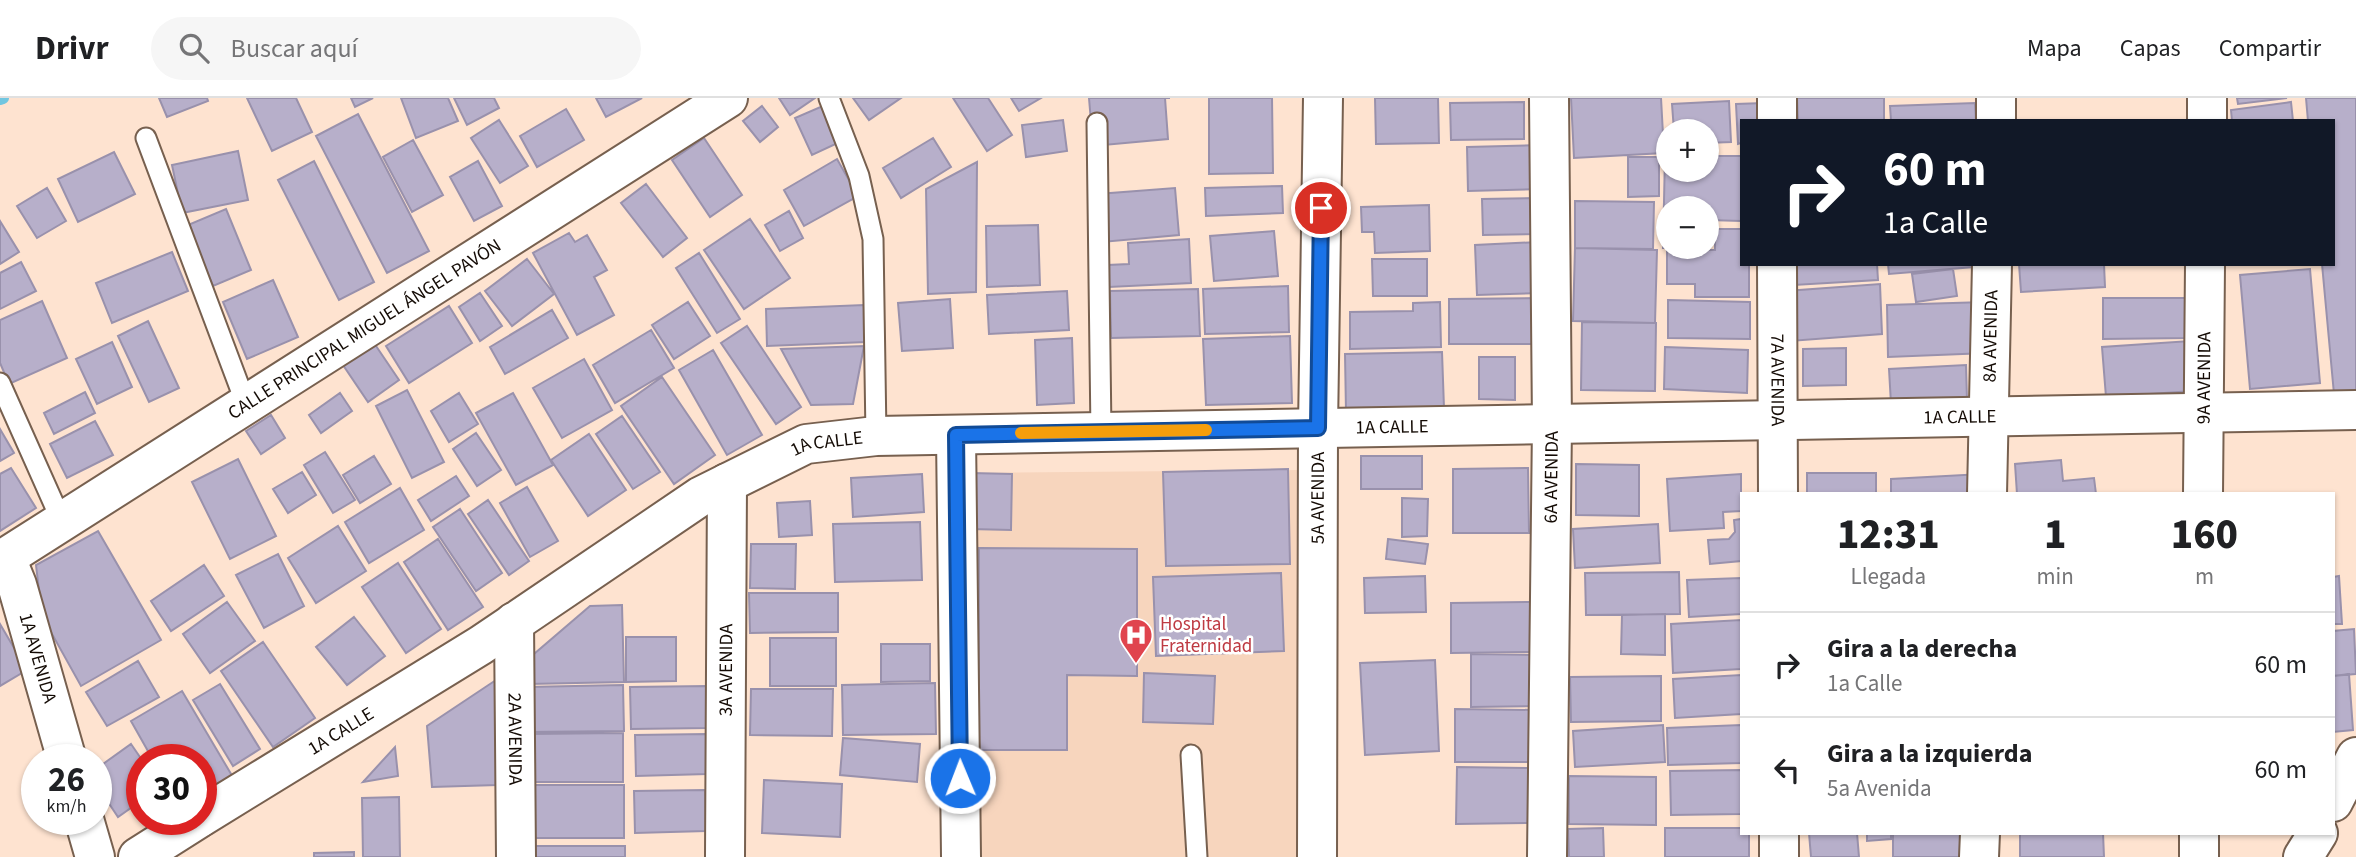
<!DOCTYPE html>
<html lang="es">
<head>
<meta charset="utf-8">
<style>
	:root { --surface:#fff; --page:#f6f6f6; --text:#202124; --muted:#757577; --line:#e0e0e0 }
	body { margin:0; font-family:"Source Sans 3",sans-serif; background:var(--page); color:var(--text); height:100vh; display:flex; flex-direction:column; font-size:26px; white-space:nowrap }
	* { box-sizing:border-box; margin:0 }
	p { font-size:23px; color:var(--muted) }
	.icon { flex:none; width:38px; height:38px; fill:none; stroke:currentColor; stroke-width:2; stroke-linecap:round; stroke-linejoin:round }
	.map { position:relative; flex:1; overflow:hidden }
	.side { position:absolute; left:1740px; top:394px; width:595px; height:343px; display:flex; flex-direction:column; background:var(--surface); border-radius:0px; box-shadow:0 2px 5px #0004 }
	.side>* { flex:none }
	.hud { position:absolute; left:1740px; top:21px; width:595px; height:147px; border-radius:0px; box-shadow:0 2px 5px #0004; background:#111827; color:#fff; overflow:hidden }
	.fabs { position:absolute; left:1656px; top:21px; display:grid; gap:14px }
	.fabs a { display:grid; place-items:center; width:63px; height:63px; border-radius:50%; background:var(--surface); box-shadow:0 2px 5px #0004; font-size:35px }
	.speed { position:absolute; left:21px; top:646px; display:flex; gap:14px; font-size:35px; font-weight:700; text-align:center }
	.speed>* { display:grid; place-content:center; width:91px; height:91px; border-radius:50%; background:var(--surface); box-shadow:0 2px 5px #0004; line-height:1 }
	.speed small { font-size:18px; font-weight:400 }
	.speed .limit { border:10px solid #d22; background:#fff; color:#111 }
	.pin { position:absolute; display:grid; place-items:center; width:60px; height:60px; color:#fff; margin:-30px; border:4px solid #fff; border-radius:50%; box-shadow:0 2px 7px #0007 }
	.me { position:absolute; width:77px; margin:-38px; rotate:359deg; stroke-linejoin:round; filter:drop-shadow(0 0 5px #0008) }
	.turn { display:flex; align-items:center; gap:24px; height:147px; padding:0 28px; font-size:32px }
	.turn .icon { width:91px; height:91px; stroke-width:2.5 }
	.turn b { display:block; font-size:49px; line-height:60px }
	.eta { display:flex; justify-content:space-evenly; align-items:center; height:119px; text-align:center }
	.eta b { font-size:42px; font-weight:800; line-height:49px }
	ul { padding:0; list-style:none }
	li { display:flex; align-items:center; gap:21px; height:105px; padding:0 28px; border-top:2px solid var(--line) }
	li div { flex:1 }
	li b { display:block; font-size:26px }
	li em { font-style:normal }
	header { display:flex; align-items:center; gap:42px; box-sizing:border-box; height:98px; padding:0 35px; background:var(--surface); border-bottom:2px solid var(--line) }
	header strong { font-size:33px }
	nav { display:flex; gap:38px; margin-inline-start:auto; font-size:24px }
	.search { width:490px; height:63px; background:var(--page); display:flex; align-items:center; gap:18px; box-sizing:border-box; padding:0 24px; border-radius:38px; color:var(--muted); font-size:26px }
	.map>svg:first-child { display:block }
</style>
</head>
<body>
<header>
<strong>Drivr</strong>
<div class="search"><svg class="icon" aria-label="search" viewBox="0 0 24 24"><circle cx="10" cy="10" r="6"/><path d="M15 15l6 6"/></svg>Buscar aquí</div>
<nav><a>Mapa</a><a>Capas</a><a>Compartir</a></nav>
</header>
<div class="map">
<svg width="2356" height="759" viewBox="0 0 2356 759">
	<rect width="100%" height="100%" fill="#fee3d0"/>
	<path fill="#f7d5bd" d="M1300,372L1301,759H972L971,375Z"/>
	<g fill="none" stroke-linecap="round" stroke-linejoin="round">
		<path stroke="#71c6e0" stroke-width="12" d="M0,1L3,0"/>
	</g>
	<path fill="#b7afca" stroke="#9991ac" stroke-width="2" fill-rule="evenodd" d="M159,0H207L208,3L167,19Z
		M247,0H296L312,34L272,53Z
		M351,0H373L355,9Z
		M401,0H448L458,23L416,40Z
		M454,0H494L499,10L467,27Z
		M596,0H642L606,19Z
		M779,0H815L790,17Z
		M853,0H901L869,22Z
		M953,0H988L1012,37L987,53Z
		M1011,0H1041L1019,13Z
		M1089,0H1170H1165L1168,41L1093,48Z
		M1209,0H1272L1273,75L1209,76Z
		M1375,0H1438L1439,45L1376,46Z
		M1571,0H1661L1664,55L1574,60Z
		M1797,0H1884V23H1798Z
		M2237,0H2287L2238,6Z
		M2306,0H2356V294L2334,296L2322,166H2333V23H2308Z
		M1729,3L1731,44L1706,45V33H1674L1672,6Z
		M1524,4V41L1451,42L1450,5Z
		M2291,4L2293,23H2232L2231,12Z
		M1764,5L1765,23H1741V45L1738,46L1736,6Z
		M1975,5L1976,23H1891L1890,8Z
		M825,7L842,43L812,57L795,20Z
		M762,8L778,29L760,44L743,23Z
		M566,11L584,42L537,69L520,38Z
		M358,16L429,153L387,175L316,38Z
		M499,22L528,68L500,85L471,40Z
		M1063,22L1067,53L1026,59L1022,27Z
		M704,40L742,97L710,119L672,62Z
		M933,40L951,69L901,100L883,70Z
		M413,42L443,97L412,114L383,59Z
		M1540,47L1541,91L1468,93L1467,49Z
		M238,53L248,102L182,115L172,67Z
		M114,54L135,96L78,124L58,81Z
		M1665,57H1668V72H1706V58H1741V123L1708,122L1707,150H1663ZM1668,110H1706V149H1668Z
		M1628,59H1659V98L1628,99Z
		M837,61L858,98L804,128L784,92Z
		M314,63L374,184L339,202L278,82Z
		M478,63L502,108L474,123L450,79Z
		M977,64L976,194L928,196L926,91Z
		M646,86L687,140L663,159L621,105Z
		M1282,88L1283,115L1206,118L1205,90Z
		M47,90L66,123L37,140L17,108Z
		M1175,90L1179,137L1102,144L1098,96Z
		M1537,100L1538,136L1483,137L1482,101Z
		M1575,103L1654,104L1653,151L1575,150Z
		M1429,107L1430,153L1375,155L1374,134H1362L1361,109Z
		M226,111L251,172L213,188L188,127Z
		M789,113L803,140L780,153L765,127Z
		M750,121L790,180L744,211L704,152Z
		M0,123L19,154L0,166Z
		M1038,127L1040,187L987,189L986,128Z
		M1715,131H1741V166H1749V199H1695V186H1667V152H1715Z
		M1274,133L1278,178L1214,183L1210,138Z
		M569,135L575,144L587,137L607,172L594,179L614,217L577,237L533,155Z
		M1189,141L1191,185L1109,189L1108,167L1129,166L1128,145Z
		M1539,144L1541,195L1477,197L1475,147Z
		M1575,150L1657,152L1655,225L1573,223Z
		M172,154L188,193L112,225L96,185Z
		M699,155L740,221L717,235L676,170Z
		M527,161L554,196L512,228L485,193Z
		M1372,161H1427V198H1373Z
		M21,164L36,193L0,211V175Z
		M1792,166H1877L1878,182L1794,187Z
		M1888,166H1974V169L1889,176Z
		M2019,166H2104L2105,189L2021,194Z
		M1953,171L1957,198L1916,204L1912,176Z
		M2310,171L2320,285L2250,291L2240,177Z
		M273,182L298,239L247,261L223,204Z
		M1880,186L1882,236L1790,243L1786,193Z
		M1288,188L1289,234L1205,236L1203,191Z
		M1198,191L1200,238L1111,240L1110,193Z
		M1067,193L1069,232L989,236L987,197Z
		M480,195L502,228L480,243L459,209Z
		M1541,200V246H1449V201Z
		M2103,200H2188V240L2103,241Z
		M950,201L953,250L902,253L898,205Z
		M1668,202L1750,204V241L1668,240Z
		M42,203L67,260L9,286L0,265V222Z
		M688,204L710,238L674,261L652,227Z
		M1440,204L1441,249L1350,251V214L1413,213V205Z
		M1985,204L1987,255L1888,259L1887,207Z
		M864,207L866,244L767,248L766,211Z
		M449,208L472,245L409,285L386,248Z
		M552,212L568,240L505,276L490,249Z
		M148,223L179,290L149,304L118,238Z
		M1582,224L1656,225L1655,293L1581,292Z
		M747,228L801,309L776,326L721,245Z
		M651,232L674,270L615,305L593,267Z
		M1290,238L1292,305L1206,307L1203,241Z
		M1072,240L1074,305L1037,307L1035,242Z
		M2190,243L2193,293L2106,299L2102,249Z
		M112,244L132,289L97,306L76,261Z
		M374,245L399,282L368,304L343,267Z
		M864,248L853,306L811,307L781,251Z
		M1665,249L1748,252L1747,295L1664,291Z
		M1846,250V287L1803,288V251Z
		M713,252L762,337L727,357L679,272Z
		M1442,254L1444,310L1346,314L1345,256Z
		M1479,259H1515V302L1479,301Z
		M584,261L612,312L562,340L533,290Z
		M1966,267L1967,302L1891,306L1889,271Z
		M662,279L715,357L674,386L621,308Z
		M407,292L444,364L412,380L376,308Z
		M85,294L95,315L54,336L44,315Z
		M340,295L352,313L321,335L309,317Z
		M459,295L478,326L449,344L431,313Z
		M513,295L553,367L516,387L476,315Z
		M271,317L285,340L261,356L246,333Z
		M622,318L660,374L633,391L596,336Z
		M95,323L113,357L67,380L50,346Z
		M0,331L14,355L0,363Z
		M476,335L501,372L477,388L453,351Z
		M589,336L626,392L588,418L551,362Z
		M325,354L355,402L333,415L304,367Z
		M374,358L391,386L360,405L343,377Z
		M1361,358H1422V391H1361Z
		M238,361L276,438L230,461L192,384Z
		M2061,362L2063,383L2094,380L2096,396H2017L2015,366Z
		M1576,366L1639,367V418L1576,417Z
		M11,370L36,410L0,433V376Z
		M1528,370L1529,435H1453V371Z
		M1288,371L1290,466L1166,468L1163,374Z
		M302,374L316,397L288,415L273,391Z
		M971,375L1012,376L1011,432L970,431Z
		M1807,375H1876V396H1807Z
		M922,376L924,414L853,419L851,380Z
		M1741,376V413L1723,414L1724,430L1670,433L1667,381Z
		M1982,376L1983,396H1891V381Z
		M456,378L469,398L431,423L418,402Z
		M527,389L558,443L530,459L500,405Z
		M400,390L424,432L369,465L345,424Z
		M1402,400L1428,401L1427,438L1402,439Z
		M488,402L529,463L509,477L468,416Z
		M810,403L812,437L779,439L777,405Z
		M460,411L502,475L476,493L433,429Z
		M1741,421V463L1710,466L1708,442L1729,441L1735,434L1734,422Z
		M920,424L922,482L835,484L833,426Z
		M1658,426L1660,465L1575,470L1573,431Z
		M338,428L366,473L316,505L288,460Z
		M98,433L161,542L81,588L42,518L36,467Z
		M438,441L483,509L448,532L404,464Z
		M1388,441L1428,446L1425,466L1386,461Z
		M751,446H796L795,491L750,490Z
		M979,450L1137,451V578L1067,577V652H979Z
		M278,456L304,508L264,530L236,477Z
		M398,465L441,531L406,555L362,489Z
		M204,467L224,498L171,533L151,503Z
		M1679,474L1680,516L1586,517L1585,475Z
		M1281,475L1284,553L1156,558L1153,479Z
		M1425,478L1426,514L1365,515L1364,480Z
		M2339,478L2342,526H2333V479Z
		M1741,480V516L1689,519L1687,482Z
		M749,495H838V534L750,535Z
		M227,504L255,543L210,575L183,536Z
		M1532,504L1533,554L1451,555V505Z
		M622,507L624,584L528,586L527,562L590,508Z
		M1665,516V557L1621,556L1622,517Z
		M354,519L385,558L347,587L316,549Z
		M1741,522V571L1673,575L1671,526Z
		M0,526L27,572L0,588Z
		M2354,531L2356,576L2333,578V533Z
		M626,539H676V583L626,584Z
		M770,540H836V588H770Z
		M263,544L315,620L273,649L221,573Z
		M881,546H930V583L881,584Z
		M1471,556L1534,557L1535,608L1471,609Z
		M1435,562L1439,653L1365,657L1360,565Z
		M138,563L159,599L107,628L86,594Z
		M1144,575L1215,578L1213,626L1143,624Z
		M2349,576L2353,632L2333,634V578Z
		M1741,577V616L1675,620L1673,581Z
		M1661,578V623L1571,624L1570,579Z
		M496,582L497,687L432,689L427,628Z
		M935,585L936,636L843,637L842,587Z
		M220,586L260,651L233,668L193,602Z
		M623,587L624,633L526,634V589Z
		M707,588L708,630L631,631L630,589Z
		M751,591H833L832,638L750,637Z
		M182,593L234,681L201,700V662H153L131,623Z
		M1455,611L1534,612V664H1455Z
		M1663,627L1665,664L1575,669L1573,633Z
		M1741,627V665L1668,667L1667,630Z
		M623,635V684H530L529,636Z
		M706,636L707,676L636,678L635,637Z
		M843,640L920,646L917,684L840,677Z
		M131,646L142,662V702L118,719L96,686V671Z
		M395,649L398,678L363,684Z
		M1457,669L1530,670L1529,725L1456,726Z
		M1741,672V716L1671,717L1670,673Z
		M1569,678L1656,679V727L1569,726Z
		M764,682L842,686L840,739L762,735Z
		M530,687H624V740H530Z
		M705,692L706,733L635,735L634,693Z
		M399,699L400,759H363L362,700Z
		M1603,730L1604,759H1569L1568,731Z
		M1665,730H1741V735H1749V759H1665Z
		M1809,735H1857L1859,759H1811Z
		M1867,735H1891V741L1867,743Z
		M1893,735H1980V759H1893Z
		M2020,735H2103L2104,759H2020Z
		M534,748H625V759H534Z
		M354,754V759H314V755Z"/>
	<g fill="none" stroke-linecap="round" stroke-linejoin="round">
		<defs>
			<path id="service" d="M829,0L859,78L873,141L876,338
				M1097,25L1101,334
				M146,40L246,306
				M0,285L62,424
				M1191,657L1197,759"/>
			<g id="minor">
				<path d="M1777,23V0"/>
				<path d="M1996,23V0"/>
				<path d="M2207,23V0"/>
				<path id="s1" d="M1777,166L1778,396"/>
				<path d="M956,337L961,759"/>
				<path id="s2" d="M1987,396L1992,166"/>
				<path id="s3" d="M2203,396L2205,166"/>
				<path id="s4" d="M6,460L17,487L67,662"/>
				<path id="s5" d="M0,463L728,0"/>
				<path id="s6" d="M514,524L516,759"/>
				<path id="s7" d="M201,719L481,547L701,398L806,346L876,338L2356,312"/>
				<path d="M84,721L95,759"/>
				<path d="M1779,735V759"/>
				<path d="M138,759L198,721"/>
				<path id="s8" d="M725,759L727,385"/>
				<path id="s9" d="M1317,759L1318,330L1323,0"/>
				<path id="s10" d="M1547,759L1552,326L1549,0"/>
				<path d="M1979,759L1980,735"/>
				<path d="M2199,759V735"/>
			</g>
			<path id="primary" d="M2333,704L2356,659
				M2303,759L2318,735"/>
		</defs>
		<use href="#service" stroke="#77604f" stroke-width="23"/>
		<use href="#minor" stroke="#77604f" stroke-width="42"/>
		<use href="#primary" stroke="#77604f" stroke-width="42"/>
		<use href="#service" stroke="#fff" stroke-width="19"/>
		<use href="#minor" stroke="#fff" stroke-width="38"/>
		<use href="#primary" stroke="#fff" stroke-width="38"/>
	</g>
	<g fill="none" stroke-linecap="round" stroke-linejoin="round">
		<defs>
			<path id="route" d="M960,680L956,337L1318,330L1321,110"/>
		</defs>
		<use href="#route" stroke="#114b97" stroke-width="18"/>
		<use href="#route" stroke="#1a73e8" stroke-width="12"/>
		<path stroke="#f59e0b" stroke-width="12" d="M1021,335L1206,332"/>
	</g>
	<defs>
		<symbol id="hospital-pin" viewBox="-11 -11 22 30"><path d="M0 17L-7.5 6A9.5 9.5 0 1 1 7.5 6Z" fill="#e0444e" stroke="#fff"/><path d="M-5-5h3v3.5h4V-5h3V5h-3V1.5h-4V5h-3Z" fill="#fff"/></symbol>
	</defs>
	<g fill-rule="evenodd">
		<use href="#hospital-pin" x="1117" y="518" width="38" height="52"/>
	</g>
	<g text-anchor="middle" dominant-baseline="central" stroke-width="5" stroke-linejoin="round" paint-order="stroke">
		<g font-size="19" fill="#140b05" stroke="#fff">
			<text stroke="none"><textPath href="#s5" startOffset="432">CALLE PRINCIPAL MIGUEL ÁNGEL PAVÓN</textPath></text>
			<text stroke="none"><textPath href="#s2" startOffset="158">8A AVENIDA</textPath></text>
			<text stroke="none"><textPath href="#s1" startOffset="116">7A AVENIDA</textPath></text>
			<text stroke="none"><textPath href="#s3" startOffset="116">9A AVENIDA</textPath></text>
			<text stroke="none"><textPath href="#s7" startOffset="1866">1A CALLE</textPath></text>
			<text stroke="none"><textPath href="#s7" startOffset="1298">1A CALLE</textPath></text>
			<text stroke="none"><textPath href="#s7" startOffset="732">1A CALLE</textPath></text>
			<text stroke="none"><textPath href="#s10" startOffset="380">6A AVENIDA</textPath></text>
			<text stroke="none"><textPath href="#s9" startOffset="359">5A AVENIDA</textPath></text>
			<text stroke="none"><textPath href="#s4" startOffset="105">1A AVENIDA</textPath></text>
			<text stroke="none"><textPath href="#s8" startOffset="187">3A AVENIDA</textPath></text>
			<text stroke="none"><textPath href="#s7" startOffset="164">1A CALLE</textPath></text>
			<text stroke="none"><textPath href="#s6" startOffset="117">2A AVENIDA</textPath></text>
		</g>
		<g font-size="19" fill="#be3a42" stroke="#fff" text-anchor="start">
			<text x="1160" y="526">Hospital<tspan x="1160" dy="22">Fraternidad</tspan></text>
		</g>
	</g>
</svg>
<div class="fabs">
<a>+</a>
<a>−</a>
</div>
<div class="speed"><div>26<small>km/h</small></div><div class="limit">30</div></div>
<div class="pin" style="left:1321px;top:110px;background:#d93025"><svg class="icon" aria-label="arrive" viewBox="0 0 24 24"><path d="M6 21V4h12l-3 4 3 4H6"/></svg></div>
<svg class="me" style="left:960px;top:680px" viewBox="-20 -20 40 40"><circle r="17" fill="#1a73e8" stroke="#fff" stroke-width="3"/><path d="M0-11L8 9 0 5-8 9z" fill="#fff"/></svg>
<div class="hud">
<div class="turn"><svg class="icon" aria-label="right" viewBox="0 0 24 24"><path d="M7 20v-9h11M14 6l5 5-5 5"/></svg><div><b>60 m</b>1a Calle</div></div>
</div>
<section class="side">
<div class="eta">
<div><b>12:31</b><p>Llegada</p></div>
<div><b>1</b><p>min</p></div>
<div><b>160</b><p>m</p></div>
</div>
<ul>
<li><svg class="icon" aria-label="right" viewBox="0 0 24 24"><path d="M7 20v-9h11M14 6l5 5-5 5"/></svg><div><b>Gira a la derecha</b><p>1a Calle</p></div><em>60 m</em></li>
<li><svg class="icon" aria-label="left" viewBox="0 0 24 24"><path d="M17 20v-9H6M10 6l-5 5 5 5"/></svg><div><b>Gira a la izquierda</b><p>5a Avenida</p></div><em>60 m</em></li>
</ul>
</section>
</div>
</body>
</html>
